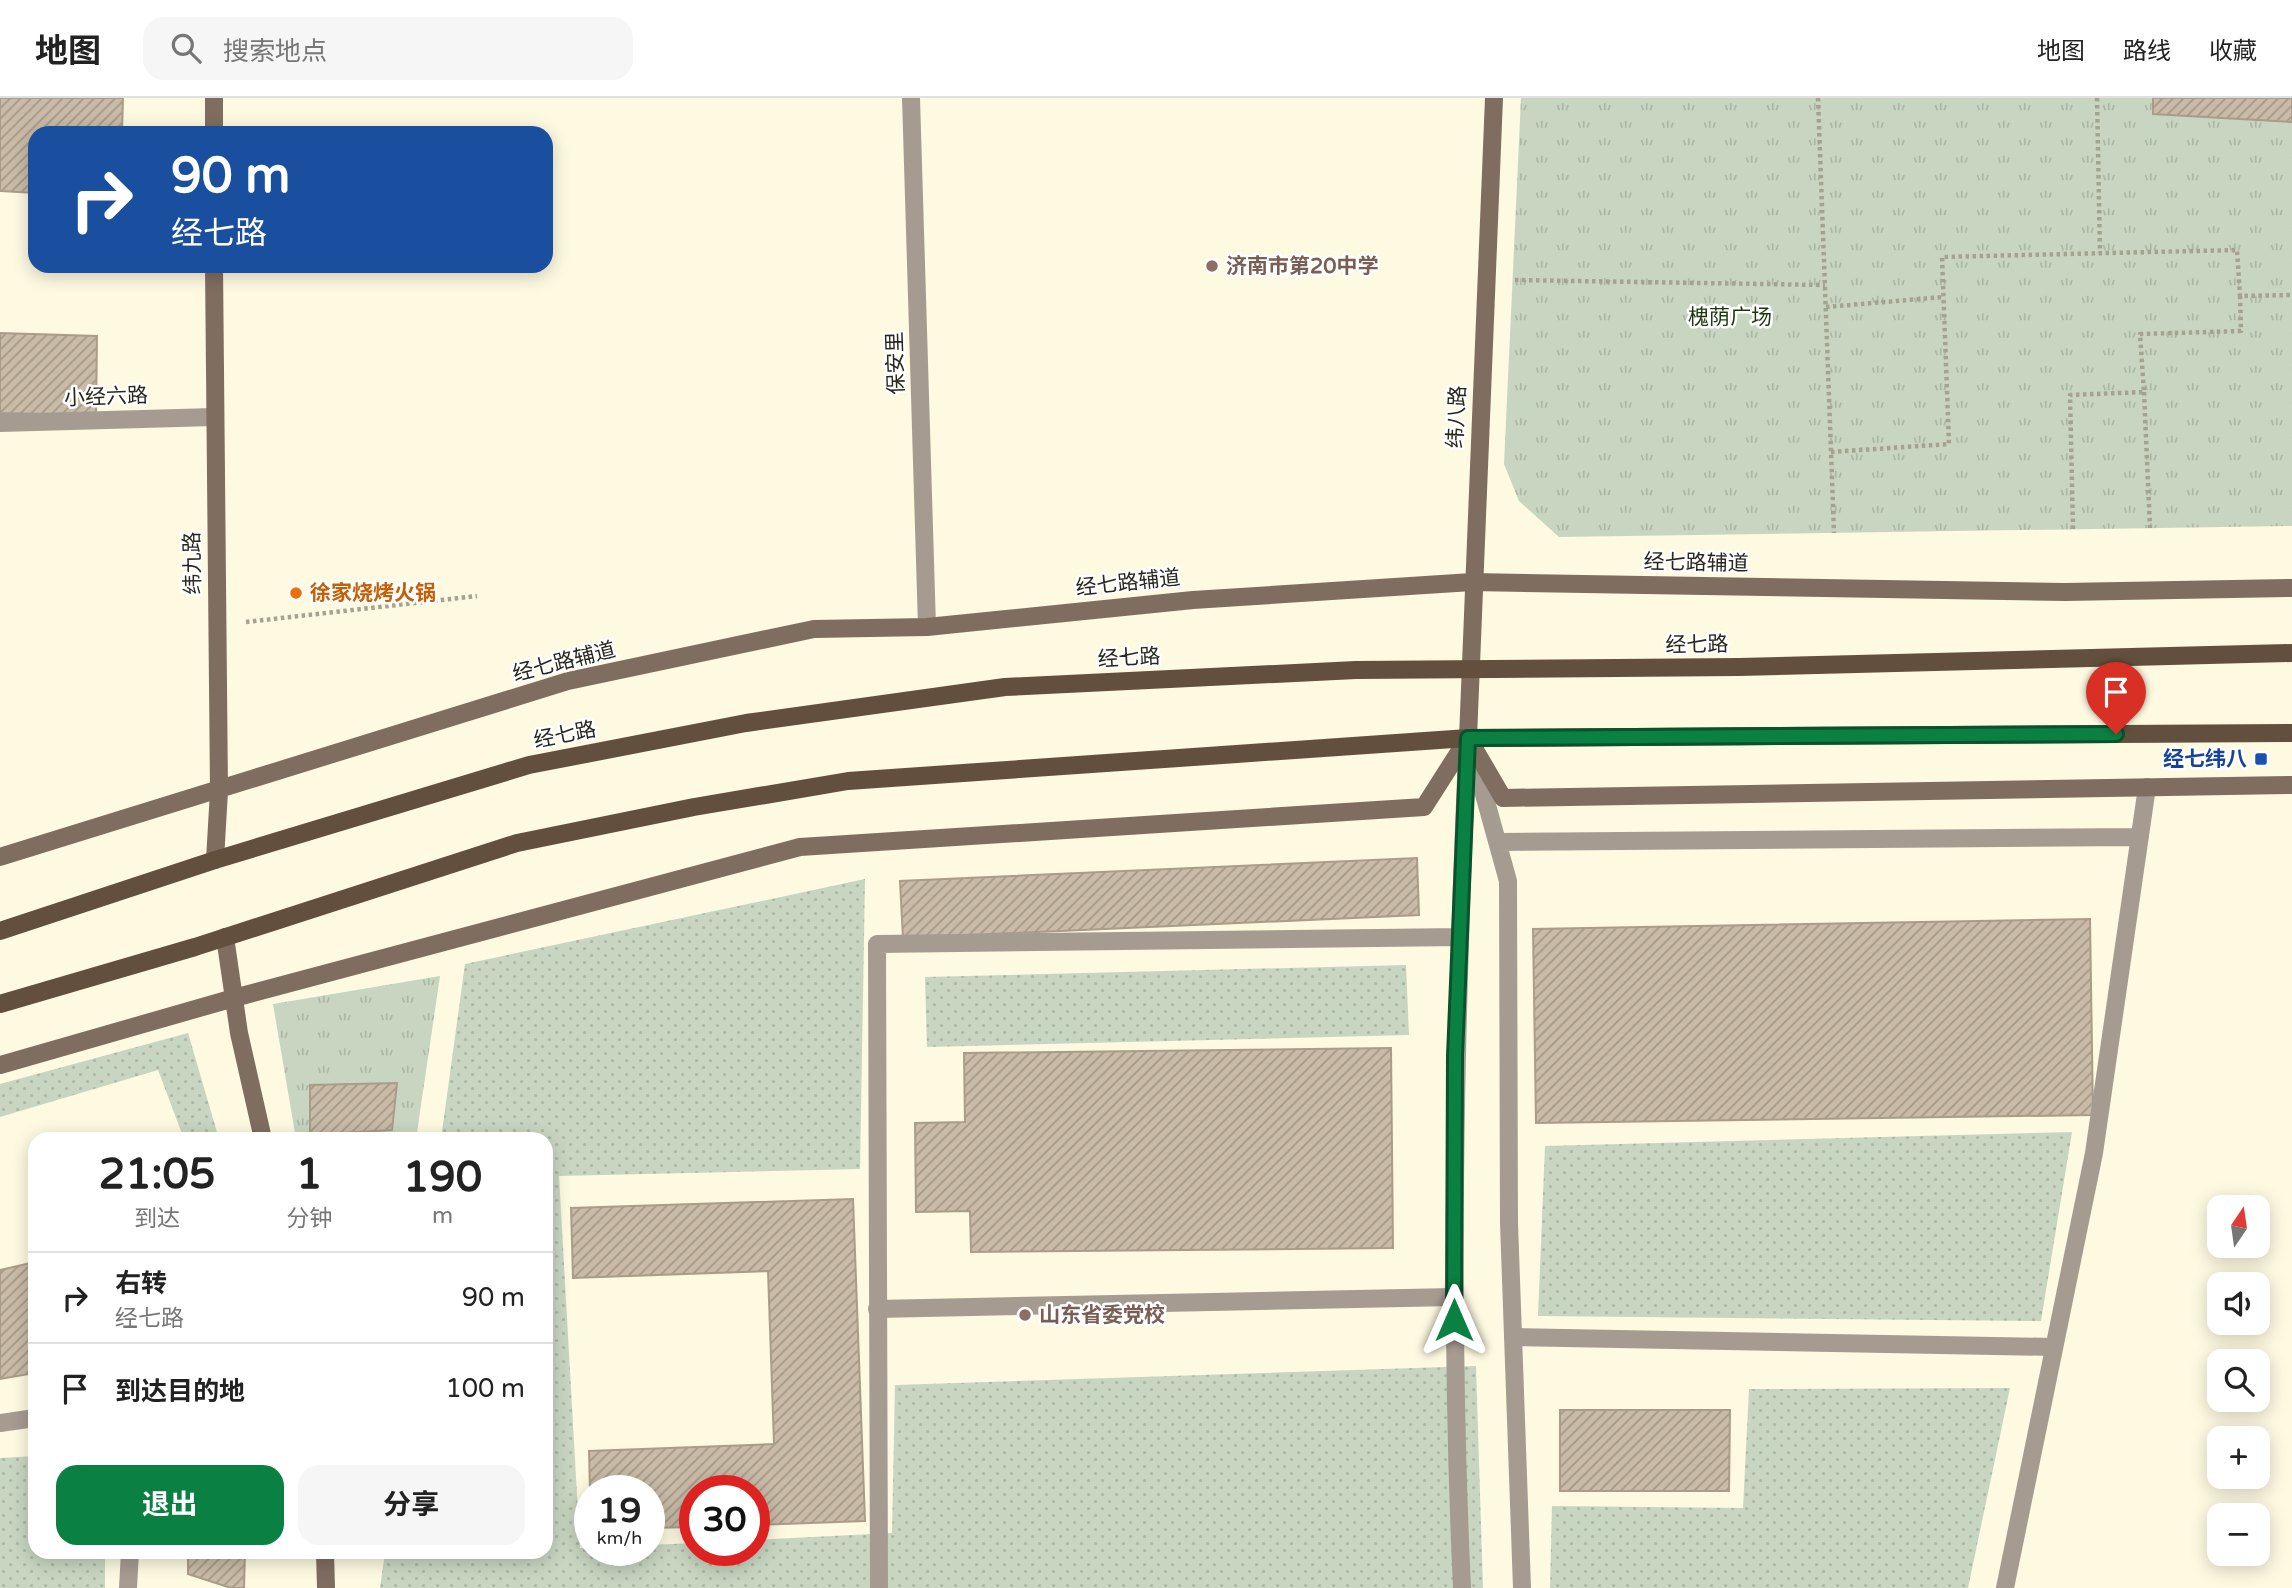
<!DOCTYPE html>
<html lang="zh">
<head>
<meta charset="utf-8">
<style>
	:root { --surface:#fff; --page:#f6f6f6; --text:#222; --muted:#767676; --line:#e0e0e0; --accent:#0b8043 }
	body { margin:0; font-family:"Varela Round","Noto Sans SC",sans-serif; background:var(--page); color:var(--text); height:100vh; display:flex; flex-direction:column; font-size:26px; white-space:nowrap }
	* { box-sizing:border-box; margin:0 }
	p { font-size:23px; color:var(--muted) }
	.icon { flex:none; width:38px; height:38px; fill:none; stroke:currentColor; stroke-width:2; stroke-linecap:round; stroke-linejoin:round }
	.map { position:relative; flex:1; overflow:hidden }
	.panel { position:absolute; left:28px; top:1034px; width:525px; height:427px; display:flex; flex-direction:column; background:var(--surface); border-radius:21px; box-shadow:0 4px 18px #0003 }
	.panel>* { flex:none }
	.hud { position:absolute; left:28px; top:28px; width:525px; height:147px; border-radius:21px; box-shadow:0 4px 18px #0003; background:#1a4fa0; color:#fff; overflow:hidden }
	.needle { width:46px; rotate:13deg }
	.tools { position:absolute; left:2207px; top:1097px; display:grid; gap:14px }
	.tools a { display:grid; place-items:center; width:63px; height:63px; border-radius:14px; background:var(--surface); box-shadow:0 4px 18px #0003; font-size:35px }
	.speed { position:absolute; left:574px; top:1377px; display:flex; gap:14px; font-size:35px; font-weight:700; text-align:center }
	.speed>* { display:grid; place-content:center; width:91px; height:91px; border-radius:50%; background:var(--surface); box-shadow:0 4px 18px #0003; line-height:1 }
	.speed small { font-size:18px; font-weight:400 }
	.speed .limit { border:10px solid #d22; background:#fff; color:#111 }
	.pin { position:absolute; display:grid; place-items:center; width:60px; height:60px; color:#fff; margin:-72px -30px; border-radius:50% 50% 50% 0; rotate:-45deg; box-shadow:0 0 7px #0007 }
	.pin .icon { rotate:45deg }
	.me { position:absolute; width:77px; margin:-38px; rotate:0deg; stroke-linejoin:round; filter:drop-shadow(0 0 5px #0008) }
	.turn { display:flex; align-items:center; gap:24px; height:147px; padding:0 28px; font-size:32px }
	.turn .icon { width:91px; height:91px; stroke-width:2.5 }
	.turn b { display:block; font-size:49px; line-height:60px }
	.eta { display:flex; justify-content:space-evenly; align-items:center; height:119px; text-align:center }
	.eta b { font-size:42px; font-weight:700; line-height:49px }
	.cta { display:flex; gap:14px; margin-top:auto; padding:14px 28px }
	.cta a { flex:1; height:80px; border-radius:21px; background:var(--accent); color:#fff; font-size:28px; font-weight:700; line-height:80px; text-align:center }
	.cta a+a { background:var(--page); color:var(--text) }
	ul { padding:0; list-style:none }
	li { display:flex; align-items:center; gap:21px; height:91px; padding:0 28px; border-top:2px solid var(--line) }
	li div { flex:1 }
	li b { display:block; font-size:26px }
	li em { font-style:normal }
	header { display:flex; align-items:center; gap:42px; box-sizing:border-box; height:98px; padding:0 35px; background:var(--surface); border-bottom:2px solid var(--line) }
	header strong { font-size:33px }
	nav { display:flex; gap:38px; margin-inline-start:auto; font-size:24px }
	.search { width:490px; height:63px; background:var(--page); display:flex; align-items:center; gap:18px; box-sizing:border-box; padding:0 24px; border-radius:21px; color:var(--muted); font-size:26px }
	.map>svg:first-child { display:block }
</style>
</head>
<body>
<header>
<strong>地图</strong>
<div class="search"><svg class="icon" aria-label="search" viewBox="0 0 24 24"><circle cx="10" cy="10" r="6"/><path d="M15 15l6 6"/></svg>搜索地点</div>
<nav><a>地图</a><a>路线</a><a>收藏</a></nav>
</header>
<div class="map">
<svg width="2292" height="1490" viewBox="0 0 2292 1490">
	<defs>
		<pattern id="park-tufts" width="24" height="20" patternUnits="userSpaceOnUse" patternTransform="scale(1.75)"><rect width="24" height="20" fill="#c8d6c1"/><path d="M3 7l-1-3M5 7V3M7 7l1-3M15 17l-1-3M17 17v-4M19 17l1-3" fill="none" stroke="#acb8a5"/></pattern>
		<pattern id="garden-dots" width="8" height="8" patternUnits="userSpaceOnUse" patternTransform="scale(1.75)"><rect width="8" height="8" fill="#c8d6c1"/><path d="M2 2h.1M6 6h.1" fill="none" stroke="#acb8a5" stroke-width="1.8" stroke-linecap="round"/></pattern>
		<pattern id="building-hatch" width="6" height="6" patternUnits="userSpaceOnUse" patternTransform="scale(1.75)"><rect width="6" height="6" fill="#c9bba7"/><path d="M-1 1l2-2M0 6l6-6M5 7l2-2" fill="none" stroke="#a39887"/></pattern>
	</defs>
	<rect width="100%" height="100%" fill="#fef9e1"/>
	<path fill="url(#park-tufts)" d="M1521,0H2292V428L1559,439L1519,403L1504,366Z
		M440,878L416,1041H296L273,906Z"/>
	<path fill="url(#garden-dots)" d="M865,781L860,1071L559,1078L580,1450L649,1452V1447L695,1445V1452H754V1442L892,1435L895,1287L1476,1268L1483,1490H380L385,1454H546V1041H441L465,866Z
		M1406,867L1409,937L927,949L925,879Z
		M188,935L219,1041H184L158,972L0,1019V986Z
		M2072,1034L2041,1223L1538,1218L1545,1048Z
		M2010,1290L1968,1490H1550L1552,1408L1743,1410L1749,1291Z
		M35,1358V1454H105V1490H0V1360Z"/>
	<path fill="url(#building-hatch)" stroke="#aa9c89" stroke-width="2" d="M0,0H123L122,35H35V95L0,93Z
		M2153,0H2292V24L2153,16Z
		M0,235L97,238L96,317L0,315Z
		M1417,760L1419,817L903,840L900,783Z
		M2090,821L2093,1017L1536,1025L1533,831Z
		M1391,950L1393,1150L971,1154L970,1113L916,1114L915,1025L965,1024L964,955Z
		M397,985L392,1032L310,1037V987Z
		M853,1101L865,1423L754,1427V1393H695V1429L649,1430V1393H590L589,1353L774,1346L768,1173L573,1180L571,1110Z
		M35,1164V1275L0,1281V1172Z
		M1560,1312H1730L1729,1393H1560Z
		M188,1454H245L244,1490H231L188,1476Z"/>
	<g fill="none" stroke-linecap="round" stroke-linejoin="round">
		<path stroke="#a6a290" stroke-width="4.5" stroke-dasharray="3.5 3.5" stroke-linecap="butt" d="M1818,0L1834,435
			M2097,0L2100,155
			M1515,182L1825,187
			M1826,209L1943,199
			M2144,294L2150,430
			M1831,354L1949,346L1942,159L2237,152L2240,198L2292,197
			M2073,431L2070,297L2144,294L2140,236L2241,233L2240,198
			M246,524L477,498"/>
		<path stroke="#a69b91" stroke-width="18" d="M877,1211L1454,1199
			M1513,1239L2054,1249"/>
		<path stroke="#a69b91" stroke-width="18" d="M911,0L927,529
			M0,325L214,319
			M1472,653L1508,783L1509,1125L1522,1490
			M1497,744L2140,739
			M0,1325L35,1320
			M128,1490L130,1454
			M879,1490L877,846L1460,839
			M1462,1490C1449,1212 1455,935 1467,657
			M2005,1490L2094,1055L2147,689"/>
		<path stroke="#7f6e60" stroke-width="18" d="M214,0V35
			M214,168L219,693L215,762
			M1468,640L1494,0
			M0,759L568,583L814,531L927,529L1193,502L1472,484L2065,494L2292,490
			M225,839L239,935L263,1041
			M0,967L234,900L800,749L1424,709L1468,640L1503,700L2292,687
			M325,1454L326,1490"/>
		<path stroke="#634f3e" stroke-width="18" d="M0,833L215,762L529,667L746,625L1005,589L1356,572L1739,569L2292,555
			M0,906L195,849L517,745L694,709L848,683L1468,640L2292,635"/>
	</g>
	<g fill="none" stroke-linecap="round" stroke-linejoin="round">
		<defs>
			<path id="route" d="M1454,1222L1455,958L1468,640L2116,636"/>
		</defs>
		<use href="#route" stroke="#07532c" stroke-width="18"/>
		<use href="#route" stroke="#0b8043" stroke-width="12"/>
	</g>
	<g fill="#8d6e63" stroke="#fff" stroke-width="2.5">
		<circle cx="1212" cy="168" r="7"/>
		<circle cx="1025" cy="1217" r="7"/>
	</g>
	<circle fill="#e8710a" stroke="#fff" stroke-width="2.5" cx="296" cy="495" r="7"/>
	<rect fill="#1a4fb4" stroke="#fff" stroke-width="2.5" x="2254" y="654" width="14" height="14" rx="3.5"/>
	<g text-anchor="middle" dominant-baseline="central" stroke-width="5" stroke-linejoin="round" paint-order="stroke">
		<g font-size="21" font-weight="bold" fill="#785e54" stroke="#fff" text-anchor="start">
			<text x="1226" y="168">济南市第20中学</text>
			<text x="1039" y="1217">山东省委党校</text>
		</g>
		<g font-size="21" fill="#1d360b" stroke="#fff">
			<text x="1730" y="219">槐荫广场</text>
		</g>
		<g font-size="21" fill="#28271e" stroke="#fff">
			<text transform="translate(896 265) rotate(-92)">保安里</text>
			<text transform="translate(106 299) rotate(-2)">小经六路</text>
			<text transform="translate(1457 319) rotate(-87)">纬八路</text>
			<text transform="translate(193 465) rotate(-91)">纬九路</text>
			<text transform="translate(1696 465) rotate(1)">经七路辅道</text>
			<text transform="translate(1128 485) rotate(-6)">经七路辅道</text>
			<text transform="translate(1697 547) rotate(-1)">经七路</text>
			<text transform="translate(1129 560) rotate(-3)">经七路</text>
			<text transform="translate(564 564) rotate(-14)">经七路辅道</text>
			<text transform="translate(565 637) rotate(-11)">经七路</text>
		</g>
		<g font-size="21" font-weight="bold" fill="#c56008" stroke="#fff" text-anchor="start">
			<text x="310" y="495">徐家烧烤火锅</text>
		</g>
		<g font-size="21" font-weight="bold" fill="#164399" stroke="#fff" text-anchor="end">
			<text x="2247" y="661">经七纬八</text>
		</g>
	</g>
</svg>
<div class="tools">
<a><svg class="needle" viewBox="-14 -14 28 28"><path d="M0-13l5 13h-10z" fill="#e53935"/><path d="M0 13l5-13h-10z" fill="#767676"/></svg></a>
<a><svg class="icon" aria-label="sound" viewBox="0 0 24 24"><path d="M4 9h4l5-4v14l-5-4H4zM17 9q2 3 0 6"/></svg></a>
<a><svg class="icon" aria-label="search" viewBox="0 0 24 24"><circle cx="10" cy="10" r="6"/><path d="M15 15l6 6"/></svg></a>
<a>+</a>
<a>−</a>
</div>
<div class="speed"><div>19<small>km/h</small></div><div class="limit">30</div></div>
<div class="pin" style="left:2116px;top:636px;background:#d93025"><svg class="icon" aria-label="arrive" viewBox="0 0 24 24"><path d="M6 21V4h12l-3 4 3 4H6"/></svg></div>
<svg class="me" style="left:1454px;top:1222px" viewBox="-20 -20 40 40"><path d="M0-17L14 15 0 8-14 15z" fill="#0b8043" stroke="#fff" stroke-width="4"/></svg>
<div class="hud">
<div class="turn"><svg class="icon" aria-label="right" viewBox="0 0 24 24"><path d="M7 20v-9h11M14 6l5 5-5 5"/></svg><div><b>90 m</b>经七路</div></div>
</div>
<section class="panel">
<div class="eta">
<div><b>21:05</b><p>到达</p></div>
<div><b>1</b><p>分钟</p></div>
<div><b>190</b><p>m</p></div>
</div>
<ul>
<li><svg class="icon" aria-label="right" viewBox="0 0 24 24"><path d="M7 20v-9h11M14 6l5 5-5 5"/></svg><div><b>右转</b><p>经七路</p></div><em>90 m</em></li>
<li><svg class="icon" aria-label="arrive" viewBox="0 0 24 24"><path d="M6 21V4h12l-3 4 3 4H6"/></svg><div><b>到达目的地</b></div><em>100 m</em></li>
</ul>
<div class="cta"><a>退出</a><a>分享</a></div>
</section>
</div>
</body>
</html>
